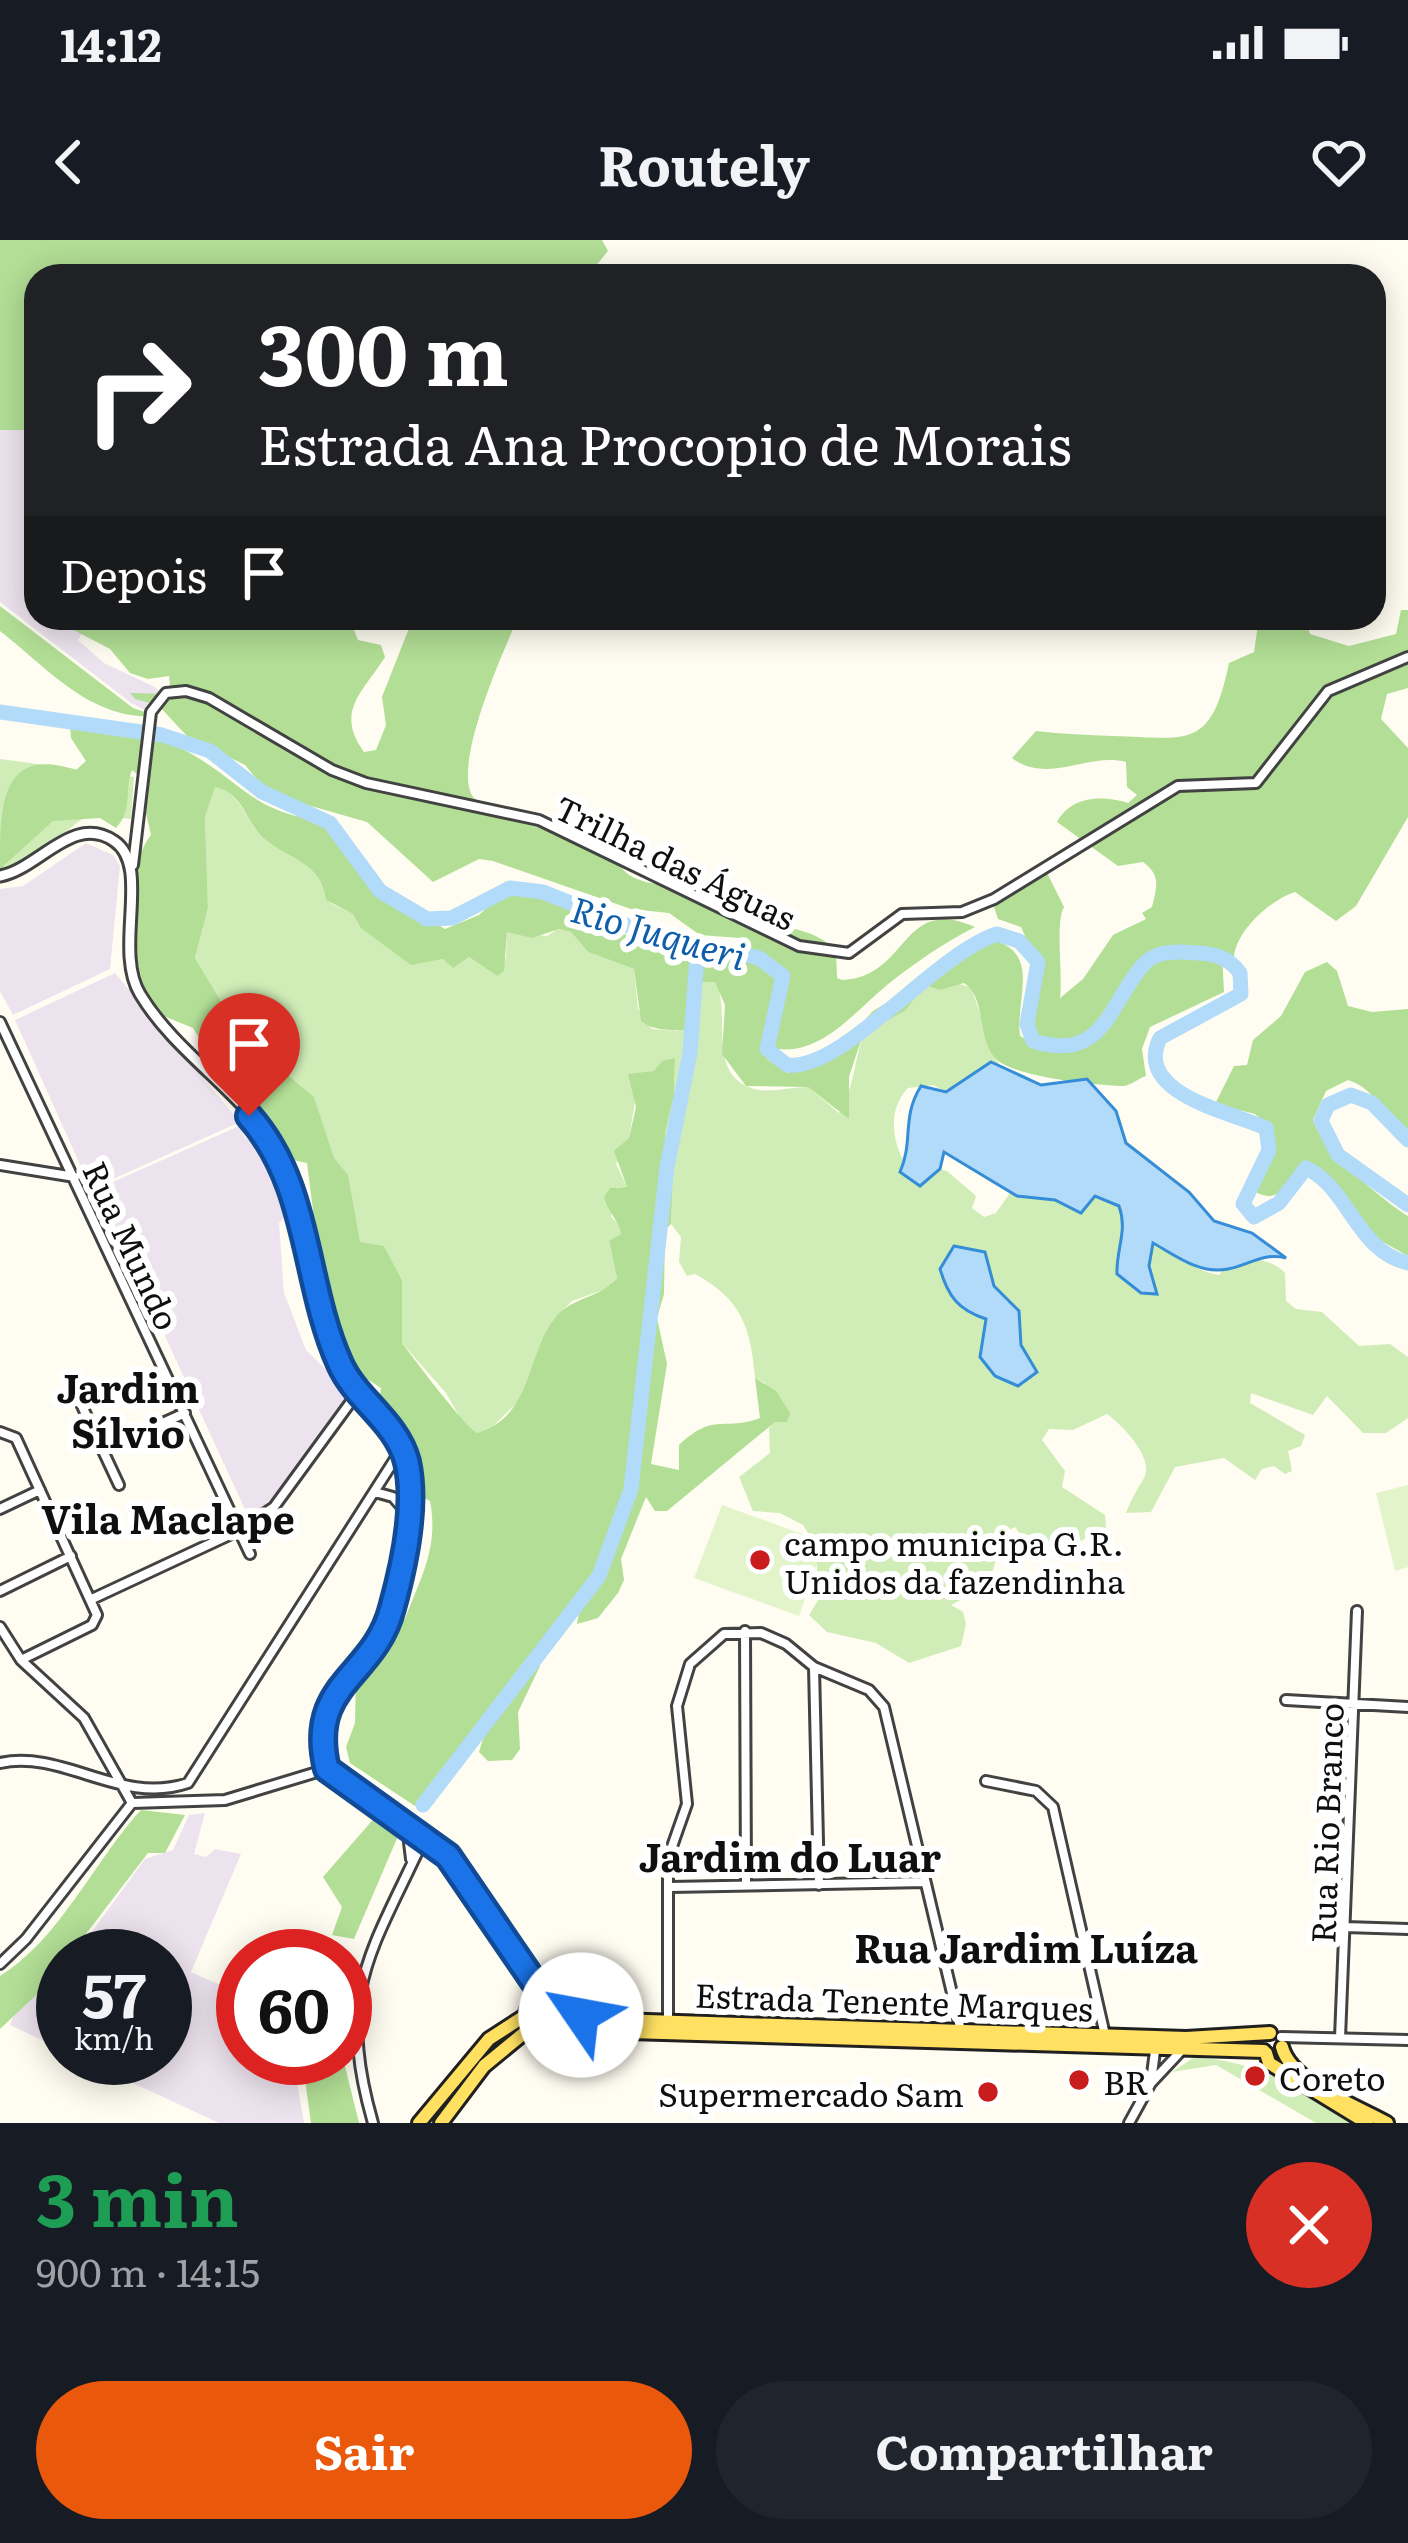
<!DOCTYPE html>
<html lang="pt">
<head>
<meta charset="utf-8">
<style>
	:root { --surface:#171b24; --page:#20242c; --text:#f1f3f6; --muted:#9ea1a6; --accent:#ea580c }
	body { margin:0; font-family:Literata,serif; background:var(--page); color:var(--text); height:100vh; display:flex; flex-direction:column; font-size:45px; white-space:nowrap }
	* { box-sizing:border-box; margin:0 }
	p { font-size:39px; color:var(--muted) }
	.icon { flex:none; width:66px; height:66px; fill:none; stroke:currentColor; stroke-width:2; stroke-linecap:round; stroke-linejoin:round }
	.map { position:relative; height:1883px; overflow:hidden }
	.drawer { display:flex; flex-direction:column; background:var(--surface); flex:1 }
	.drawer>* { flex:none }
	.banner { position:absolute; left:24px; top:24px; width:1362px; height:366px; border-radius:36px; box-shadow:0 6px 30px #0003; background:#202124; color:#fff; overflow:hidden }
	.speed { position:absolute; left:36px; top:1689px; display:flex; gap:24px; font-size:60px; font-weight:700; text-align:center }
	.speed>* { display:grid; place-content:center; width:156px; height:156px; border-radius:50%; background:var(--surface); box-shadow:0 6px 30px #0003; line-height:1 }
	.speed small { font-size:30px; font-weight:400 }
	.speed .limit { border:18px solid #d22; background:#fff; color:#111 }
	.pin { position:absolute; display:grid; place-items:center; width:102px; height:102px; color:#fff; margin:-123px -51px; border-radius:50% 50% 50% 0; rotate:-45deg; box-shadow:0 0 12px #0007 }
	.pin .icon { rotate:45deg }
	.me { position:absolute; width:132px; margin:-66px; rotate:303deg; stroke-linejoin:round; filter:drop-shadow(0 0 9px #0008) }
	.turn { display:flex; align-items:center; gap:42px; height:252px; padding:0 36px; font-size:54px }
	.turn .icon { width:156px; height:156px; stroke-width:2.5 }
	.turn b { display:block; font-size:84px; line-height:102px }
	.then { display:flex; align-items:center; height:114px; padding:0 36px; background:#0003; gap:24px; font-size:45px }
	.round { display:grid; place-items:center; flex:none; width:126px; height:126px; border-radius:63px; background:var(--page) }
	.head { display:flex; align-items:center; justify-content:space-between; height:204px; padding:0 36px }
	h1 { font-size:72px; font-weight:700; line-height:90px; color:#1e9e55 }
	.button { display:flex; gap:24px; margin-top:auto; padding:24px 36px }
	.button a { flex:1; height:138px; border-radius:72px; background:var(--accent); color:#fff; font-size:48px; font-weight:700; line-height:138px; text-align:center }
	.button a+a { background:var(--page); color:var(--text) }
	.status { display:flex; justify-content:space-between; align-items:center; height:84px; padding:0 60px; background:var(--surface); direction:ltr }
	.status svg { height:33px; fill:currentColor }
	header { display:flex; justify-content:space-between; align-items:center; height:156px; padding:0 36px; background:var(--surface); font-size:54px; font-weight:700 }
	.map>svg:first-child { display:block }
</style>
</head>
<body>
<div class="status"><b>14:12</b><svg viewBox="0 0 49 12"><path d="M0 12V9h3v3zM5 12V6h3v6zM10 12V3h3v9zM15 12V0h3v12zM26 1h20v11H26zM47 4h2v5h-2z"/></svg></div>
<header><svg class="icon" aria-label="back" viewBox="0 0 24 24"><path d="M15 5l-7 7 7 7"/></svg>Routely<svg class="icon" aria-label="heart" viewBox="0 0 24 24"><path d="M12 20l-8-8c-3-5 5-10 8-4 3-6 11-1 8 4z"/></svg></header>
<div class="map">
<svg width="1408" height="1883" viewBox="0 0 1408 1883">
	<rect width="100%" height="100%" fill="#fffdf1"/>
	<path fill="#ede3ee" d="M0,186L36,191V378H92L78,400L104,423L155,447L165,459L155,475L131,463L0,362Z
		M86,603L113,615L120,626L110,729L13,775L0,751V649L23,646Z
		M115,733L240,882L91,949L15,780Z
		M239,886L245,898L258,897L272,926L285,977L279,983L284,1053L306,1110L349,1152L279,1252L249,1278L97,949Z
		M205,1573L194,1614L206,1617L215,1609L241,1614L191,1732L243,1755V1818H293L304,1883H219L79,1818H165V1716H74L145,1619L173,1610L189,1575Z
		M63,1731V1810L10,1785L15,1772Z"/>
	<path fill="#d0edb7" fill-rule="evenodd" d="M0,519L134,537L131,579L87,575L29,621L0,631Z
		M215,546C245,555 244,583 267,601C290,619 322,625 327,660C336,668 343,668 353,674C394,697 384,730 443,719L453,727L469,717L497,736L506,718L507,692L547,696L558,689L571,692L588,712L634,729L638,769L652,789L677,791L699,780L697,753L702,741L716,742C732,776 704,839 759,850C774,852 793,847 808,847L839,873C853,851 855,820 863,794L905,771L925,745L939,750L955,743L971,747L995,818L1010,839L956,857L933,845L908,848C889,868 891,896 903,920L947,931L976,956L972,968L984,977L996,973L1010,953L1035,954L1091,937C1126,969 1170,1027 1219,1035C1234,1015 1269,1015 1285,1033L1286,1061L1296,1069L1322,1072L1359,1106L1390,1104L1408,1117V1178L1386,1193H1363L1327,1156L1313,1175L1251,1153L1250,1163L1305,1195L1301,1206L1288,1211L1292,1231L1285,1234L1274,1226L1262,1229L1255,1240L1224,1218L1175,1227L1151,1272L1126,1273C1131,1259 1137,1250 1144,1238C1155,1218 1122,1185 1107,1174L1073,1190L1049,1189L1042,1200L1065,1231L1062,1247L1105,1275L1107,1297L1091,1294L1056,1319L1032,1295H1021L1015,1287L1003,1293L989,1345L951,1365L963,1372L966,1384L961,1406L909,1423L876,1403L827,1392L809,1375L828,1344L817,1333L816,1306L803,1285L780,1273L753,1271L739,1237L770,1213L769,1188L775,1181L765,1143L755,1138C751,1089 742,1059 695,1034L687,1036L679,1022L681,997L671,984L673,934L665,893L674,856L675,819L636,855L629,898L616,924L627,947H616L611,977L621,986V994L609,1002L617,1037L609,1048L572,1061L553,1080L526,1154L489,1190L477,1193L466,1188L446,1153L402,1103V1040L384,1006L358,1002L314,857L242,796L195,718L208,668L205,577ZM985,1012L993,1046L1019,1071L1021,1105L1037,1132L986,1098Z
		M1193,1818C1256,1818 1306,1853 1359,1883H1316L1216,1825L1172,1832Z"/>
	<path fill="#b2de95" d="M0,0H602L608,11L591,32C548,41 515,7 476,36H36V190H0Z
		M0,366L133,468L157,476C91,481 49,429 0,391Z
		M1401,370H1408V448L1387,454L1381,479L1408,508V577L1356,666L1336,681L1295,652C1270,660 1236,691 1234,717L1222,715L1224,752L1150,787L1142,809L1146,836C1139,838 1129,847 1121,846C1095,845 1012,837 995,818C977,798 986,756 964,743L939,750L925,745L905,771L863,794L849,837V879L808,847L746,846L722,814L725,765L715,742H702C691,766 708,793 670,790C657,789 651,788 641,781L634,729L588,712L571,692L559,689L532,698L507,692L504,731L497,736L469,717L453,728L443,719L411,725L361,688L353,674L326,660C323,625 290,619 267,601C244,583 246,554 215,547L205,577L208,668L195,718L242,796L314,857L334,918L348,935L360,1002L384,1006L402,1040V1103C414,1119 466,1188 477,1193C532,1177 526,1117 554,1079C572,1056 600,1059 617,1038L609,1001L621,994C620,981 607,972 604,957L610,948L627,947L614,911L629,898L636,867L628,834L654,831L662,821L675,818L674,856L665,893L673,934L671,984L665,990L664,1054L657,1078L667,1124L651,1224L679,1230V1205C715,1171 724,1192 760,1178L755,1138L776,1151L790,1173L787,1182H775L667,1271H655L646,1257L621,1319L624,1340L618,1353L598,1378L577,1384L579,1372L567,1369L525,1422L540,1426L518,1472L520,1509L512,1520L488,1521L479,1512L494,1462L415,1566L350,1523L346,1507L355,1483L356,1433L393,1375L405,1379C421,1337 439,1307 430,1261L403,1249L397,1202L378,1171L381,1148L345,1125L343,1114L316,1078L303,1043L313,970L307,923L288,919L270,880L228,845L193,788L154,772C132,728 120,634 151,595L137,534L132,530C124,550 133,570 116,588L100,578L53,581L0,629C0,567 0,505 76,530L86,521L71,498L70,485C107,488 156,494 188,512C247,545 250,572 328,582L388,654L445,689L479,675L497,658L522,653L559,663L641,702L690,705L727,717L748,708L740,698L700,695L669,673L631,669L493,621L479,619L433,642L367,582L269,554L245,525L187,496L158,465L135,459L130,453L171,454L169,436L148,439L130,433L110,409L66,386L68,378H349L358,400L381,405L385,417C364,451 334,471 364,512L376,510L386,485L382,457L413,378H518C504,410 447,535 476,560C502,583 549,581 581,587C617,594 611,625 631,636C657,650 684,643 712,648C751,701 800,673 836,711L837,738L842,740C910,737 900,654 975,687C945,702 913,724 887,745C853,773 817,821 768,807L767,819L787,833L836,811L873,771L963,716L979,696C1046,708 1015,753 1020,796C1056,818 1110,801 1127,759C1132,746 1131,734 1138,721L1162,714L1176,719L1184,708C1110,686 1124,826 1034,799C1023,760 1043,732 1021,687L998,679L993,664L1034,634L1047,633L1064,667C1055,683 1063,733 1060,758L1083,739L1113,695L1146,679L1142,673L1152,667C1157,646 1161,635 1143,622L1118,626L1057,582C1071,556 1102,555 1128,563L1137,555L1127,547L1126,522C1089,512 1047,545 1012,518L1036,491C1062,494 1087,495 1113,496C1188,498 1211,511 1229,423L1254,412L1259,378H1305L1310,394L1349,406L1396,394Z
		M1327,722L1337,731L1348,766L1372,772L1408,769V890C1381,878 1378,849 1348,840L1326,851L1313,880C1321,908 1383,961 1408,976V1016L1376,998L1319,930L1295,933C1283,949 1278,962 1257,953L1256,940L1274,890L1255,874L1215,864L1234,826L1247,825L1253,800L1281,776L1305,732Z
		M141,1570L185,1575L165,1613H148L69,1716H63L52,1740L0,1789V1736C60,1699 94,1621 141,1570Z
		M377,1575L401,1589L354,1699L332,1695L342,1667L323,1637Z
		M302,1818H343L359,1883H311Z"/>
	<path fill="#e3f3ca" d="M1408,1245V1327L1395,1331L1376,1253Z
		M722,1265L824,1302L799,1376L694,1338Z"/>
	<path fill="#b2dbfa" stroke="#348dd6" stroke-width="3" d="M991,822L1041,845L1087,839L1116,871L1126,903L1189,952L1214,981L1252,993L1286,1018C1264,1012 1249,1025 1228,1029C1200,1035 1175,1015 1153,1003L1149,1026L1157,1054L1141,1053L1117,1034C1116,1009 1128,991 1119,966L1095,956L1081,973L1055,960L1017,956L944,912L940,929L920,946L900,932C914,900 901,878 921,846L946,852Z
		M954,1006L985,1012L994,1046L1019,1071L1021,1105L1037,1132L1018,1146L995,1136L980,1117L986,1079C958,1070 948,1056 940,1029Z"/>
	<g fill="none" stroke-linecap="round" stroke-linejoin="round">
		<path stroke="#b2dbfa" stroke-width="15" d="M0,472L162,495L210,511L262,552L330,583L380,651L427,679L452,678L510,648L543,652L633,688L759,718L783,736L767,809L787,825C844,831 933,715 997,694L1019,701L1038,722L1027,784L1033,801C1106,824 1109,761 1145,723C1159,709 1182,712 1199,713C1217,714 1230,719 1240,733L1241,754L1160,798C1133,854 1231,872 1266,888L1269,910L1243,964L1254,977L1279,963L1306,928C1349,948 1357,1012 1408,1023
			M1408,900L1372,863L1351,855L1328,865L1321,881L1338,915L1408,965
			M423,1565L599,1336L631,1249L667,927L690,813L698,702"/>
		<defs>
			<path id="minor" d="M133,625L151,472L166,453L186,451L209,458L332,530L366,543L539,580L799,706L849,713L902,674L962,672L994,659L1178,546L1256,543L1328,451L1408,417
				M0,782L250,1314
				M0,925L75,937
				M75,1151L119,1245
				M0,1192L16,1198L97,1375L92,1385L21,1420
				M103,1210L185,1173
				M375,1252L393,1257L407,1273
				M0,1269L40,1250
				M0,1351L71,1316
				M92,1359L240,1290L274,1267L358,1152
				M0,1387L21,1420L84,1478L132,1563L225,1560L327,1529
				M745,1391L746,1644
				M814,1427L819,1645
				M1286,1460L1408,1467
				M0,1523C63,1509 121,1566 188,1543L402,1208
				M986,1541L1036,1551L1053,1567L1105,1795
				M407,1586L411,1619
				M670,1647L925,1642
				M1345,1687L1408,1689
				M0,1724L26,1699L132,1563
				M668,1779V1618L687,1564L677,1466L690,1424L724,1394L761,1393L786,1404L814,1427L869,1450L884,1467L961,1791
				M1281,1797L1408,1800
				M1340,1798L1357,1371
				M1151,1842L1155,1811
				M373,1883C335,1750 372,1712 425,1596
				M1129,1883L1151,1843L1180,1812"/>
			<path id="tertiary" d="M0,636C39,629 73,573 114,601C152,626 113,709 140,754C176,814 243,852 278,911C316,976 308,1063 342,1129C362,1167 406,1189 408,1235C411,1283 405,1352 383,1396C353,1453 309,1450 327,1529L448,1616L557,1774
				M523,1777L534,1743"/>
			<path id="primary" d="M1282,1807C1291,1842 1357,1866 1387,1883
				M1266,1813L1269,1823L1367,1883
				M419,1883L489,1799L523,1777L1186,1798L1270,1793
				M441,1883L484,1826L529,1789L1264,1811"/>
		</defs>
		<use href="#minor" stroke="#424242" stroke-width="14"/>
		<use href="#tertiary" stroke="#424242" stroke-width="15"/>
		<use href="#primary" stroke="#202020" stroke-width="18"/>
		<use href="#minor" stroke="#fff" stroke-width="8"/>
		<use href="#tertiary" stroke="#fff" stroke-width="9"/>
		<use href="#primary" stroke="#ffe061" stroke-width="12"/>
	</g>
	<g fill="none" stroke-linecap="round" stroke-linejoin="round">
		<defs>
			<path id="route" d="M249,876C311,946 303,1042 340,1124C356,1160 397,1182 407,1222C417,1266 404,1325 392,1368C374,1438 306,1443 327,1529L448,1616L556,1774L581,1775"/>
		</defs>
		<use href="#route" stroke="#114b97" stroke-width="30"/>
		<use href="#route" stroke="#1a73e8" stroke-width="21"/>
	</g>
	<g fill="#c91d1d" stroke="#fff" stroke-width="4.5">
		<circle cx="760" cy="1320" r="12"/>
		<circle cx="1255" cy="1836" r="12"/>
		<circle cx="1079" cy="1840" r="12"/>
		<circle cx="988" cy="1852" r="12"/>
	</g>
	<g text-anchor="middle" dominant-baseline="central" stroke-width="12" stroke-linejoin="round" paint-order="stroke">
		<g font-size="33" fill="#0f0f0f" stroke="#fff">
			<text transform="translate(676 621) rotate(26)">Trilha das Águas</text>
			<text transform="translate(133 1005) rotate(65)">Rua Mundo</text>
			<text transform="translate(1325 1583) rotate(-88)">Rua Rio Branco</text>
			<text transform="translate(894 1760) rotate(2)">Estrada Tenente Marques</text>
		</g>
		<g font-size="33" fill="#0f0f0f" stroke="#fff" text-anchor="start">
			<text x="784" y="1301">campo municipa G.R.<tspan x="784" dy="38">Unidos da fazendinha</tspan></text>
			<text x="1279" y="1836">Coreto</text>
			<text x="1103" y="1840">BR</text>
			<text x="964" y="1852" text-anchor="end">Supermercado Sam</text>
		</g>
		<g font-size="36" font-style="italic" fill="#0f5eaa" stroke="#fff">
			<text transform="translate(659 691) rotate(16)">Rio Juqueri</text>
		</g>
		<g font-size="39" font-weight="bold" fill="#0f0f0f" stroke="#fff">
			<text x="128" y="1146">Jardim<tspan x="128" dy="45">Sílvio</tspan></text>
			<text x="168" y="1277">Vila Maclape</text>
			<text x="790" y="1615">Jardim do Luar</text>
			<text x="1026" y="1706">Rua Jardim Luíza</text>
		</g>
	</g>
</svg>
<div class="speed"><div>57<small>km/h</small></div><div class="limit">60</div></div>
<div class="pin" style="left:249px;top:876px;background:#d93025"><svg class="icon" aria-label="arrive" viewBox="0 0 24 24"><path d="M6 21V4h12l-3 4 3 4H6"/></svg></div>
<svg class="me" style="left:581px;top:1775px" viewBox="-20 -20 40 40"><circle r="19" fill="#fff"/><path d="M0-13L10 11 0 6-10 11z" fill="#1a73e8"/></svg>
<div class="banner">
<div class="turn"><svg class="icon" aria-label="right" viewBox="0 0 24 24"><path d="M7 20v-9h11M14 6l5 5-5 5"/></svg><div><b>300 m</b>Estrada Ana Procopio de Morais</div></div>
<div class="then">Depois<svg class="icon" aria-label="arrive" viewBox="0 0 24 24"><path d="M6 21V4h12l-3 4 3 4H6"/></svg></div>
</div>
</div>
<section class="drawer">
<div class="head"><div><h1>3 min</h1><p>900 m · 14:15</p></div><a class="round" style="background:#d93025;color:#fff"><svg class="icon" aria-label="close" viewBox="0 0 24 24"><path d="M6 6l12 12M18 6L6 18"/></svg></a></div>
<div class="button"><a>Sair</a><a>Compartilhar</a></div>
</section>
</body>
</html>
